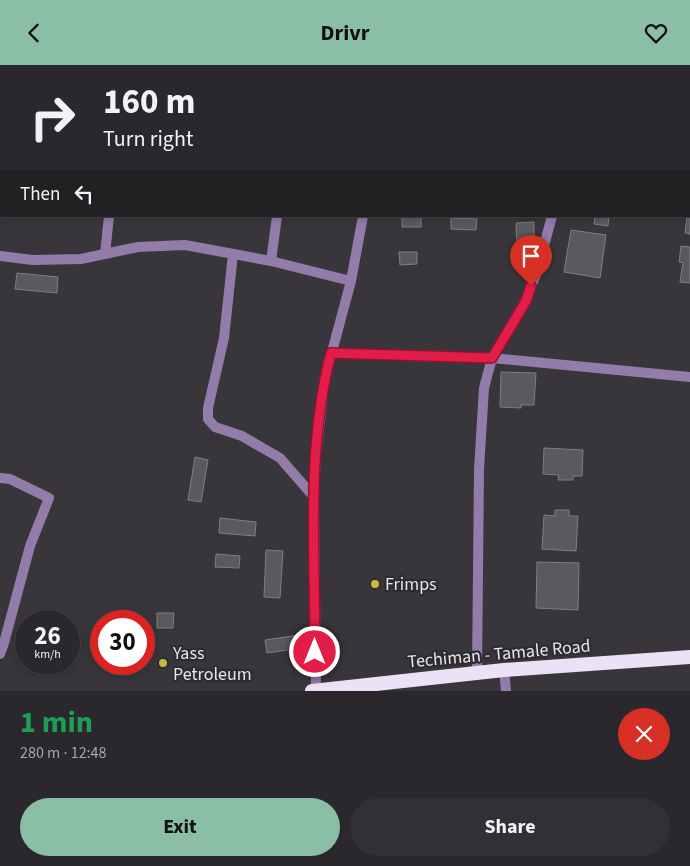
<!DOCTYPE html>
<html lang="en">
<head>
<meta charset="utf-8">
<style>
	:root { --surface:#2a282c; --page:#323034; --text:#f1f3f6; --muted:#a5a6a9; --line:#464448; --accent:#8abfa5 }
	body { margin:0; font-family:"Source Sans 3",sans-serif; background:var(--page); color:var(--text); height:100vh; display:flex; flex-direction:column; font-size:19px; white-space:nowrap }
	* { box-sizing:border-box; margin:0 }
	p { font-size:16px; color:var(--muted) }
	.icon { flex:none; width:28px; height:28px; fill:none; stroke:currentColor; stroke-width:2; stroke-linecap:round; stroke-linejoin:round }
	.map { position:relative; height:626px; overflow:hidden }
	.drawer { display:flex; flex-direction:column; background:var(--surface); flex:1 }
	.drawer>* { flex:none }
	.banner { position:absolute; left:0px; top:0px; width:690px; height:152px; box-shadow:0 2px 8px #0003,0 0 0 1px var(--line); background:#2a282c; color:var(--text); overflow:hidden }
	.speed { position:absolute; left:15px; top:545px; display:flex; gap:10px; font-size:25px; font-weight:700; text-align:center }
	.speed>* { display:grid; place-content:center; width:65px; height:65px; border-radius:50%; background:var(--surface); box-shadow:0 2px 8px #0003,0 0 0 1px var(--line); line-height:1 }
	.speed small { font-size:12px; font-weight:400 }
	.speed .limit { border:8px solid #d22; background:#fff; color:#111 }
	.pin { position:absolute; display:grid; place-items:center; width:42px; height:42px; color:#fff; margin:-51px -21px; border-radius:50% 50% 50% 0; rotate:-45deg; box-shadow:0 0 5px #0007 }
	.pin .icon { rotate:45deg }
	.me { position:absolute; width:55px; margin:-28px; rotate:0deg; stroke-linejoin:round; filter:drop-shadow(0 0 4px #0008) }
	.turn { display:flex; align-items:center; gap:18px; height:105px; padding:0 20px; font-size:22px }
	.turn .icon { width:65px; height:65px; stroke-width:2.5 }
	.turn b { display:block; font-size:35px; line-height:42px }
	.then { display:flex; align-items:center; height:48px; padding:0 20px; background:#0003; gap:10px; font-size:19px }
	.round { display:grid; place-items:center; flex:none; width:52px; height:52px; border-radius:26px; background:var(--page) }
	.head { display:flex; align-items:center; justify-content:space-between; height:85px; padding:0 20px }
	h1 { font-size:30px; font-weight:700; line-height:38px; color:#1e9e55 }
	.cta { display:flex; gap:10px; margin-top:auto; padding:10px 20px }
	.cta a { flex:1; height:58px; border-radius:30px; background:var(--accent); color:#111; font-size:20px; font-weight:700; line-height:58px; text-align:center }
	.cta a+a { background:var(--page); color:var(--text) }
	header { display:flex; justify-content:space-between; align-items:center; height:65px; padding:0 20px; background:var(--accent); color:#111; font-size:22px; font-weight:700 }
	.map>svg:first-child { display:block }
</style>
</head>
<body>
<header><svg class="icon" aria-label="back" viewBox="0 0 24 24"><path d="M15 5l-7 7 7 7"/></svg>Drivr<svg class="icon" aria-label="heart" viewBox="0 0 24 24"><path d="M12 20l-8-8c-3-5 5-10 8-4 3-6 11-1 8 4z"/></svg></header>
<div class="map">
<svg width="690" height="626" viewBox="0 0 690 626">
	<rect width="100%" height="100%" fill="#38363a"/>
	<path fill="#5b595e" stroke="#807e82" d="M690,132V169L685,168L687,151H689Z
		M402,151H421V162H402Z
		M595,151H609L608,161L594,159Z
		M451,153L477,154L476,165L451,164Z
		M534,157V182H517L516,158Z
		M571,165L606,170L600,213L564,207Z
		M681,181L690,182V218L680,217L683,198L679,197Z
		M399,187H417V199L400,200Z
		M17,208L58,212L57,228L15,224Z
		M501,307L536,308L534,340H521V343L500,342Z
		M544,383L583,385L582,411H573V415H558L559,410L543,409Z
		M195,392L208,395L201,437L188,435Z
		M555,445H569V451H578L576,486L542,484L544,450L555,451Z
		M220,453L256,457L255,471L219,468Z
		M266,485L283,486L280,533L264,532Z
		M216,489L240,491L239,503L215,502Z
		M537,497L579,498L578,545L536,543Z
		M157,548H174L173,563H157Z
		M306,569L308,582L267,588L265,575Z"/>
	<g fill="none" stroke-linecap="round" stroke-linejoin="round">
		<path stroke="#937caa" stroke-width="10" d="M424,0L426,1
			M9,1L10,0
			M379,1V0
			M0,11L1,10
			M0,24H1
			M105,189L109,151
			M233,189L224,273L208,343V354L215,362L242,371L280,393L314,432
			M0,191L33,195L81,194L138,182L185,180L271,196L351,216
			M271,196L277,151
			M331,288L492,293L690,312
			M0,413L10,414L49,433L30,481L4,578L0,589
			M504,605L506,626
			M477,608L479,404L484,323L492,293L525,236L537,207L552,151
			M316,625L314,432L316,389L325,313L351,216L363,151"/>
		<path stroke="#ebe2f5" stroke-width="14" d="M312,626L504,605L690,592"/>
	</g>
	<g fill="none" stroke-linecap="round" stroke-linejoin="round">
		<defs>
			<path id="route" d="M315,587C315,488 306,384 331,288L492,293L526,236L531,221"/>
		</defs>
		<use href="#route" stroke="#92132f" stroke-width="12"/>
		<use href="#route" stroke="#e11d48" stroke-width="9"/>
	</g>
	<g fill="#c6bc3c" stroke="#2e2c30" stroke-width="2">
		<circle cx="375" cy="519" r="5"/>
		<circle cx="163" cy="598" r="5"/>
	</g>
	<g text-anchor="middle" dominant-baseline="central" stroke-width="4.5" stroke-linejoin="round" paint-order="stroke">
		<g font-size="18" fill="#e6e5e7" stroke="#2e2c30" text-anchor="start">
			<text x="385" y="519">Frimps</text>
			<text x="173" y="588">Yass<tspan x="173" dy="21">Petroleum</tspan></text>
		</g>
		<g font-size="18" fill="#e6e5e7" stroke="#2e2c30">
			<text transform="translate(499 589) rotate(-5)">Techiman - Tamale Road</text>
		</g>
	</g>
</svg>
<div class="speed"><div>26<small>km/h</small></div><div class="limit">30</div></div>
<div class="pin" style="left:531px;top:221px;background:#d93025"><svg class="icon" aria-label="arrive" viewBox="0 0 24 24"><path d="M6 21V4h12l-3 4 3 4H6"/></svg></div>
<svg class="me" style="left:315px;top:587px" viewBox="-20 -20 40 40"><circle r="17" fill="#e11d48" stroke="#fff" stroke-width="3"/><path d="M0-11L8 9 0 5-8 9z" fill="#fff"/></svg>
<div class="banner">
<div class="turn"><svg class="icon" aria-label="right" viewBox="0 0 24 24"><path d="M7 20v-9h11M14 6l5 5-5 5"/></svg><div><b>160 m</b>Turn right</div></div>
<div class="then">Then<svg class="icon" aria-label="left" viewBox="0 0 24 24"><path d="M17 20v-9H6M10 6l-5 5 5 5"/></svg></div>
</div>
</div>
<section class="drawer">
<div class="head"><div><h1>1 min</h1><p>280 m · 12:48</p></div><a class="round" style="background:#d93025;color:#fff"><svg class="icon" aria-label="close" viewBox="0 0 24 24"><path d="M6 6l12 12M18 6L6 18"/></svg></a></div>
<div class="cta"><a>Exit</a><a>Share</a></div>
</section>
</body>
</html>
